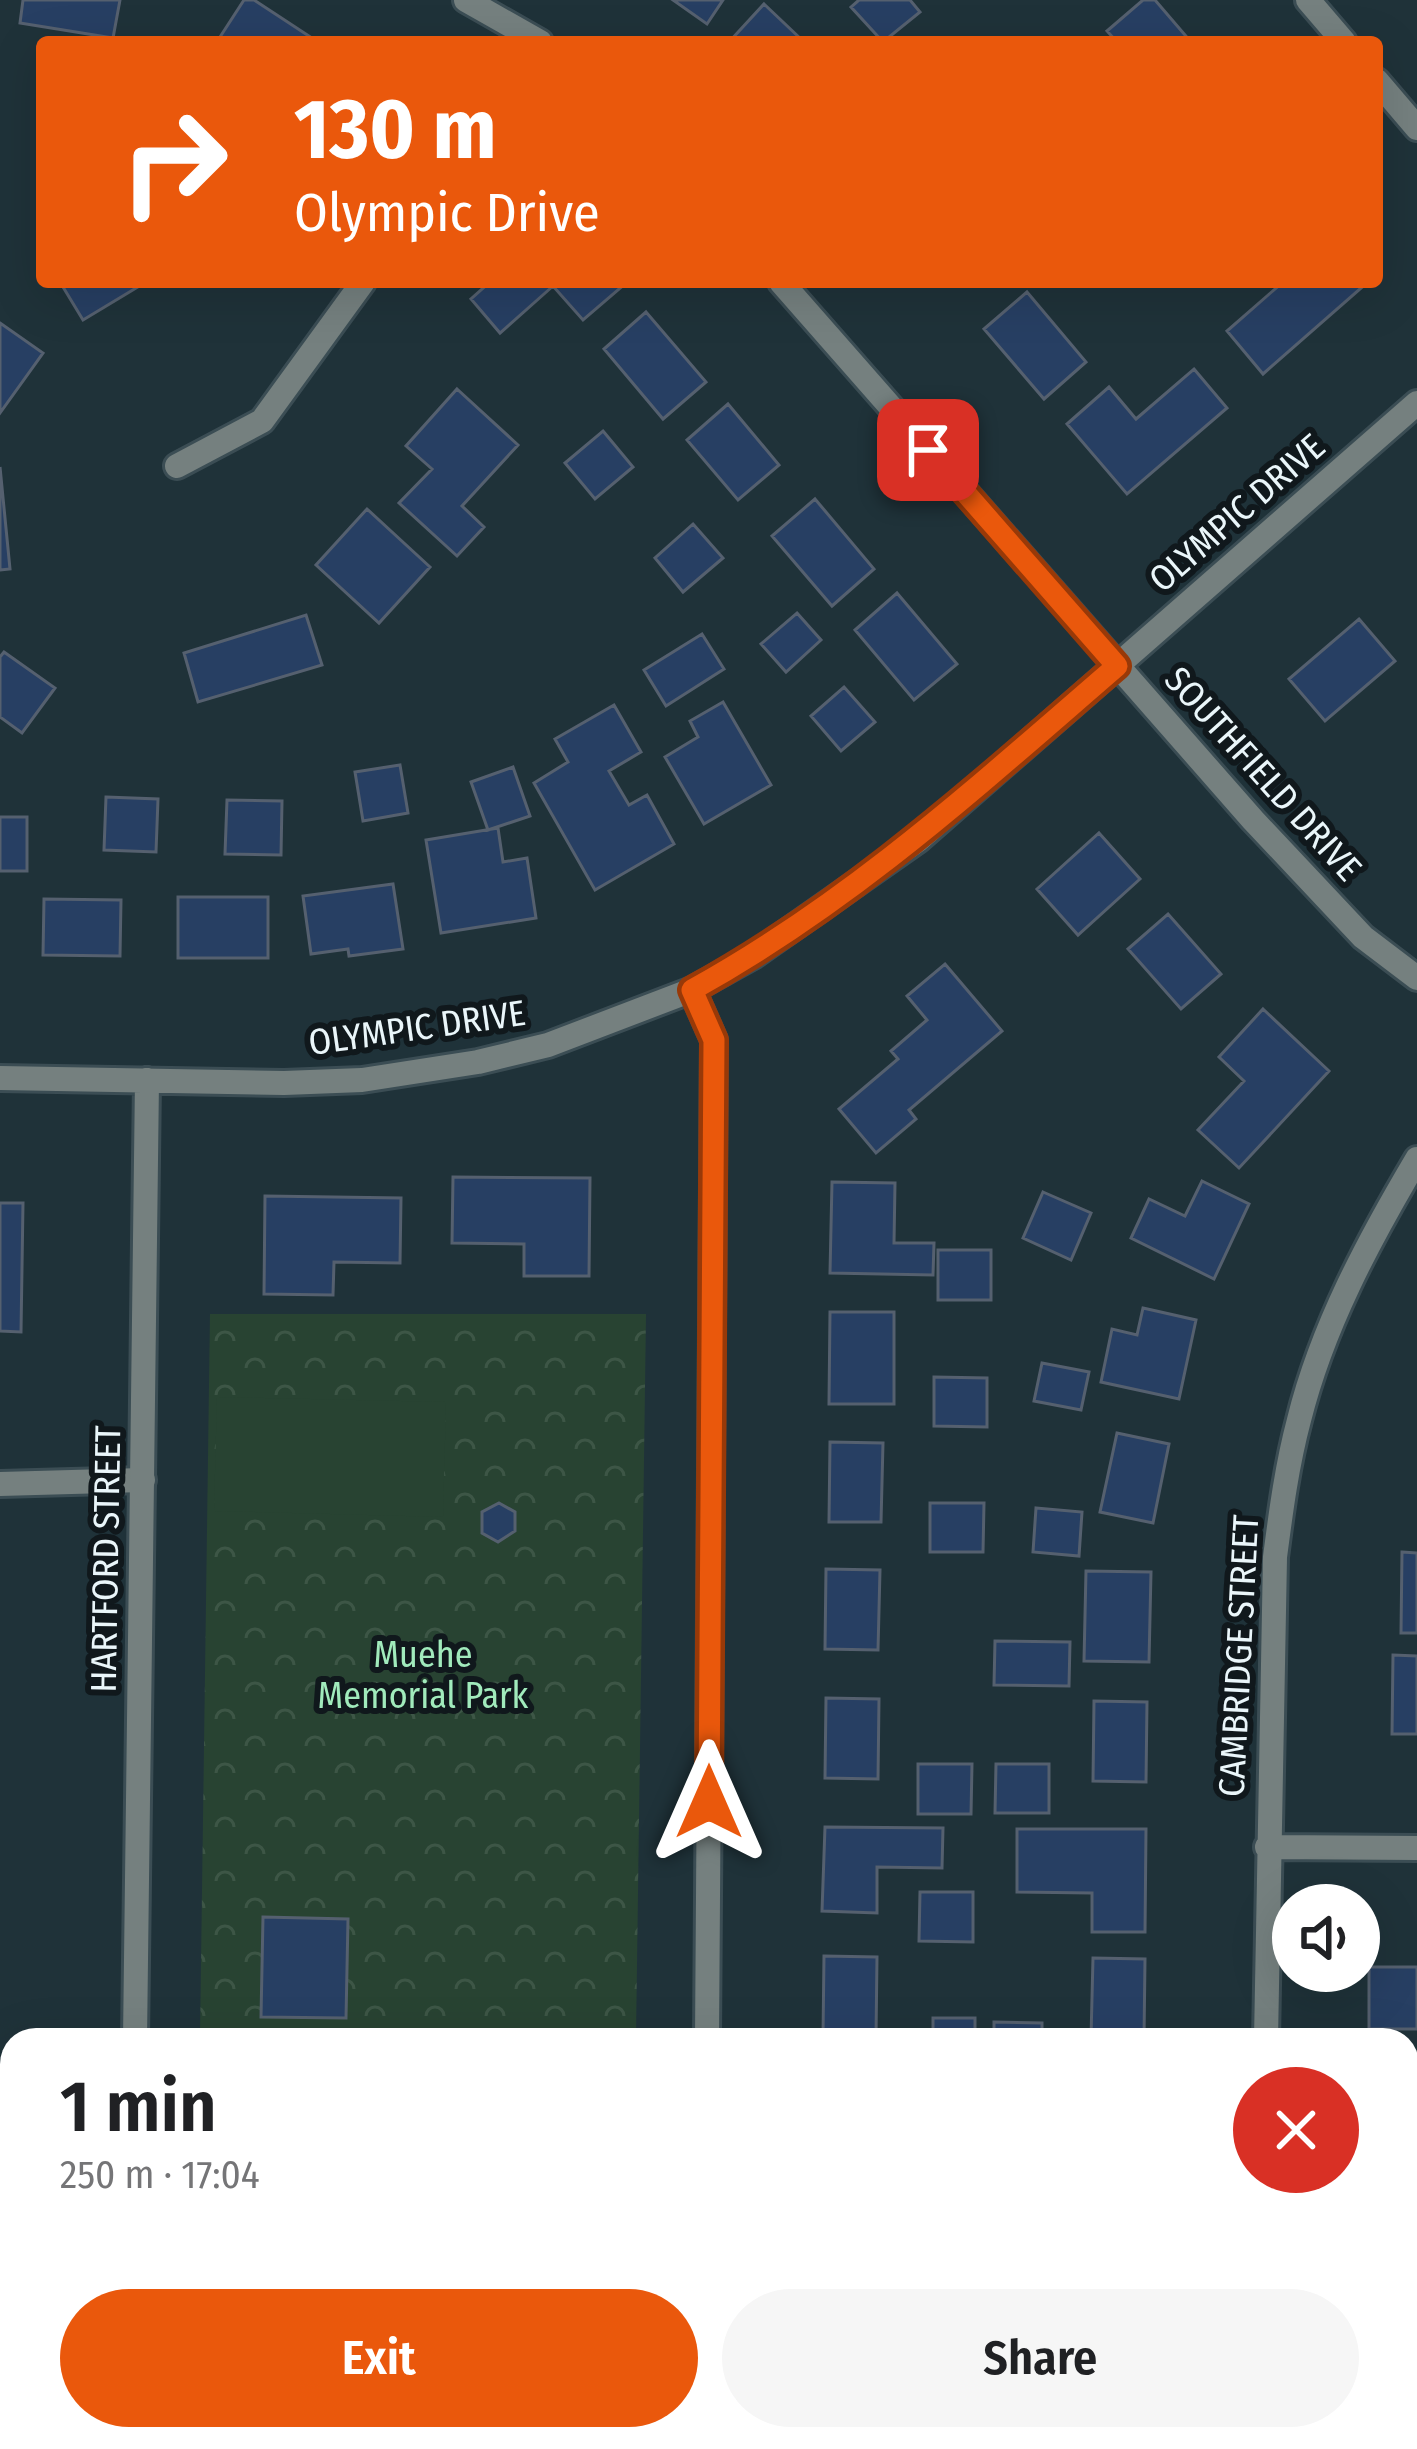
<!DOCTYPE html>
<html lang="en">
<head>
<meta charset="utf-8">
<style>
	:root { --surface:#fff; --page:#f6f6f6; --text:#202124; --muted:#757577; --accent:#ea580c }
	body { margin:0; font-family:"Fira Sans Condensed",sans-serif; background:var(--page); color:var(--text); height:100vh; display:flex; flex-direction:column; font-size:45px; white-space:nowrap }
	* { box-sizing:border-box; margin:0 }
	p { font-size:39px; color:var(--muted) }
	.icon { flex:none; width:66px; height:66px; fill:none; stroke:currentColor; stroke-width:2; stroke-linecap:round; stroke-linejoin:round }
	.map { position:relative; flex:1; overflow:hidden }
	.sheet { position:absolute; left:0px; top:2028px; width:1419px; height:423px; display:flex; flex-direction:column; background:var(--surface); border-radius:36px 36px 0 0; box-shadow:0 12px 48px #0002 }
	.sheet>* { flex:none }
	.banner { position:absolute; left:36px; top:36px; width:1347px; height:252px; border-radius:12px; box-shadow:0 12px 48px #0002; background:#ea580c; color:#fff; overflow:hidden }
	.fabs { position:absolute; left:1272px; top:1884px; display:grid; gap:24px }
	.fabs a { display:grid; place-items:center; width:108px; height:108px; border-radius:50%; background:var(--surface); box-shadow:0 12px 48px #0002; font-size:60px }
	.pin { position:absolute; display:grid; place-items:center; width:102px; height:102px; color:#fff; margin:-51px; border-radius:24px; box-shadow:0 6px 18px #0006 }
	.me { position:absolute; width:132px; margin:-66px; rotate:0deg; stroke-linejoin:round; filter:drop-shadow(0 0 9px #0008) }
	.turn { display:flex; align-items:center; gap:42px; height:252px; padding:0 60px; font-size:54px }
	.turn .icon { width:156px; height:156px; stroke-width:2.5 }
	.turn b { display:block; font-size:84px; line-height:102px }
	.round { display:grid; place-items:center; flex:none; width:126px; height:126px; border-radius:63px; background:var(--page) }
	.overview { display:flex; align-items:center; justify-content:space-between; height:204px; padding:0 60px }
	h1 { font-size:72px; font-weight:600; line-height:90px }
	.cta { display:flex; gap:24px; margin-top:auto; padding:24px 60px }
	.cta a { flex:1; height:138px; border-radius:72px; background:var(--accent); color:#fff; font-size:48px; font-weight:600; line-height:138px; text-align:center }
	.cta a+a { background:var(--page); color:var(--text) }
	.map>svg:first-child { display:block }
</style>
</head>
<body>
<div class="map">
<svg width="1417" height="2449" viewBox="0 0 1417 2449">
	<defs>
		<pattern id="park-crowns" width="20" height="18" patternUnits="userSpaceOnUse" patternTransform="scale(3)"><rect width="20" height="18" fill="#284332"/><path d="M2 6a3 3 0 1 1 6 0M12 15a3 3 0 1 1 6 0" fill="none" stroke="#3d5646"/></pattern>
	</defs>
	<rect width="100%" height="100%" fill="#1f3239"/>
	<path fill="url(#park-crowns)" d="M210,1314H646L636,2036L200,2037Z"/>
	<path fill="#284332" d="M217,1397L446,1402L443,1517L214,1511Z"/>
	<path fill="#273f63" stroke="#55606f" stroke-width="3" d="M23,0H120L113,38L20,23Z
		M244,0H254L318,42H228L220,37Z
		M673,0H723L707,24Z
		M859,0H910L920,12L883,42L851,7Z
		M1143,0H1155L1191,42H1117L1107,31Z
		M764,4L804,42H729Z
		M60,282H146L83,320Z
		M490,282H623L625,284L583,320L553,286L500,333L471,299Z
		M1283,282H1368L1263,374L1227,331Z
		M1027,292L1086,362L1044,399L984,329Z
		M646,312L706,382L663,419L604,349Z
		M0,323L43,353L0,413Z
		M1194,369L1227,408L1127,494L1067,424L1109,387L1136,419Z
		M457,389L518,445L462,506L484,527L457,556L399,503L432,469L406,446Z
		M728,404L779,465L738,500L687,440Z
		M603,431L633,467L595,499L565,463Z
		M0,467L10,569L0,570Z
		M815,499L874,569L832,606L772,536Z
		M367,509L430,567L379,623L316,565Z
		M693,524L723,558L683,592L655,558Z
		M897,593L957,664L914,700L855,630Z
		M797,613L821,640L786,672L761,644Z
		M306,615L322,665L198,702L184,653Z
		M1359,619L1395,661L1325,721L1289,679Z
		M702,634L724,669L666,706L644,670Z
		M4,652L55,688L22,733L0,717V657Z
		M844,687L875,722L841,751L811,716Z
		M723,702L771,785L704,824L665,757L698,737L690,721Z
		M614,705L641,752L609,771L629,805L647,795L674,844L595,890L534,783L568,762L555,739Z
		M400,765L408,813L363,821L355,772Z
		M513,767L530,816L488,830L471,782Z
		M106,797L158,799L156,852L104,850Z
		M227,800L282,801L281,855L225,854Z
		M0,817H27V871H0Z
		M498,828L503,862L527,858L536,918L441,933L426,840Z
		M1099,833L1140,879L1078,935L1037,889Z
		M393,884L403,949L349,956L348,949L311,954L303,896Z
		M178,897H268V958H178Z
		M44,899L121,900L120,956L43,955Z
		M1168,914L1221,974L1181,1009L1128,949Z
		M945,964L1002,1031L909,1110L916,1119L876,1153L839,1109L898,1059L891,1051L927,1020L907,996Z
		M1263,1009L1329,1071L1239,1168L1198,1130L1244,1081L1219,1057Z
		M453,1177L590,1178L589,1276H524V1244L452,1243Z
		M1202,1181L1249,1204L1214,1279L1131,1238L1149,1199L1185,1216Z
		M832,1182L895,1183L894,1243H934L933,1275L830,1273Z
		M1043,1192L1091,1213L1071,1260L1023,1238Z
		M265,1196L401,1198L400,1263L334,1262L333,1295L264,1294Z
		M0,1203H23L21,1332L0,1331Z
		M938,1250H991V1300H938Z
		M1143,1308L1196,1320L1179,1399L1101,1382L1112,1329L1137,1335Z
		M830,1312H894V1404H829Z
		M1042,1363L1089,1372L1081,1410L1034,1401Z
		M934,1377L987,1378V1427L934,1426Z
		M1117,1433L1169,1444L1153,1523L1100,1512Z
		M830,1442L883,1443L881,1522H829Z
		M499,1503L515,1512V1531L498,1542L482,1533V1512Z
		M930,1503H984L983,1552H930Z
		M1036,1508L1082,1512L1079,1556L1033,1552Z
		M1402,1552L1417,1553V1633H1401Z
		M826,1569L880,1570L878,1650L825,1649Z
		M1086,1571L1151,1572L1149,1662L1084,1661Z
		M995,1641L1070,1642L1069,1686L994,1685Z
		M1393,1655L1417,1656V1734H1392Z
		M826,1698L879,1699L878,1779L825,1778Z
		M1094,1701L1147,1702L1146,1782L1093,1781Z
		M918,1764H972L971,1814H918Z
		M996,1764H1049V1813H995Z
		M825,1827L943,1828L942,1868L877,1867V1913L822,1911Z
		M1017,1829H1146L1145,1932H1092V1893L1017,1892Z
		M920,1892H973V1942L919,1941Z
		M263,1917L348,1919L346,2018L261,2017Z
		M824,1956L877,1957L876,2037L823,2036Z
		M1093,1958L1145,1959L1144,2039L1091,2038Z
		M1369,1967H1417V2029H1369Z
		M933,2018H975V2040H933Z
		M994,2022L1042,2023V2040H994Z
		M470,2439H591V2449L470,2448Z
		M876,2439H1077V2449L876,2448Z"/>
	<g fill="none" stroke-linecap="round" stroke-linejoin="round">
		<defs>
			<path id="service" d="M0,1484L143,1480"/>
			<path id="minor" d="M466,0L540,42
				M1308,0L1344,42
				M1377,81L1417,128
				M781,282L1253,820L1363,937L1417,978
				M177,466L262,421L363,282
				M692,990L714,1040L707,2040
				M0,1078L284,1083L362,1080L478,1062L548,1045L692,990L753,956L918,840L1417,403
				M1267,1847L1417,1848
				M135,2040L147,1080
				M1266,2040L1275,1557C1281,1511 1287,1465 1299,1420C1322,1327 1369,1240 1417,1159
				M132,2449V2439
				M704,2449V2439
				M1262,2449V2439"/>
		</defs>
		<use href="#service" stroke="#3b4d54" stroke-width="30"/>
		<use href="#minor" stroke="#3b4d54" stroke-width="30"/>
		<use href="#service" stroke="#75807f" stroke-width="24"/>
		<use href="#minor" stroke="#75807f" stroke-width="24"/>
	</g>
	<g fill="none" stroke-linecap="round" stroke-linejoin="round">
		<defs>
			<path id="route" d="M709,1802L714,1040L692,990C853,901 979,785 1117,666L928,450"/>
		</defs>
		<use href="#route" stroke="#983908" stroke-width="30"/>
		<use href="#route" stroke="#ea580c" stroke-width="21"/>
	</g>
	<g text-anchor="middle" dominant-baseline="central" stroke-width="12" stroke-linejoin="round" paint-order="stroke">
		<g font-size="36" fill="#eaf6fa" stroke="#10181c">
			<text transform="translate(1237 513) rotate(-41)">OLYMPIC DRIVE</text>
			<text transform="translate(1263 774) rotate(48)">SOUTHFIELD DRIVE</text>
			<text transform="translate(417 1028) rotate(-8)">OLYMPIC DRIVE</text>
			<text transform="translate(106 1559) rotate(-89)">HARTFORD STREET</text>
			<text transform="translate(1239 1656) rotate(-87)">CAMBRIDGE STREET</text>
		</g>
		<g font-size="36" fill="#a1ebbc" stroke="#10181c">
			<text x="423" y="1655">Muehe<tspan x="423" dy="41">Memorial Park</tspan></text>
		</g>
	</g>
</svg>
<div class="fabs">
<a><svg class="icon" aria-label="sound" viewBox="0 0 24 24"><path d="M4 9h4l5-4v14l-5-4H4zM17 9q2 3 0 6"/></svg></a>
</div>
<div class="pin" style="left:928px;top:450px;background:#d93025"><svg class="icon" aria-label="arrive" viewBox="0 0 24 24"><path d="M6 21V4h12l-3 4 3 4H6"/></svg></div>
<svg class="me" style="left:709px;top:1802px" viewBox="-20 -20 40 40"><path d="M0-17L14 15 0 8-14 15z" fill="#ea580c" stroke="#fff" stroke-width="4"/></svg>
<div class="banner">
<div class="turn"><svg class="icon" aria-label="right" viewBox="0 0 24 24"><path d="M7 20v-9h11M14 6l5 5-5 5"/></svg><div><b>130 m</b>Olympic Drive</div></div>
</div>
<section class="sheet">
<div class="overview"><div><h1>1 min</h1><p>250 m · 17:04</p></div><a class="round" style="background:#d93025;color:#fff"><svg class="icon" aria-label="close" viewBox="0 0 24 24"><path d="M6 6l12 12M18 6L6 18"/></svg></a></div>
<div class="cta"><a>Exit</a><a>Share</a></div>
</section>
</div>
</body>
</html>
